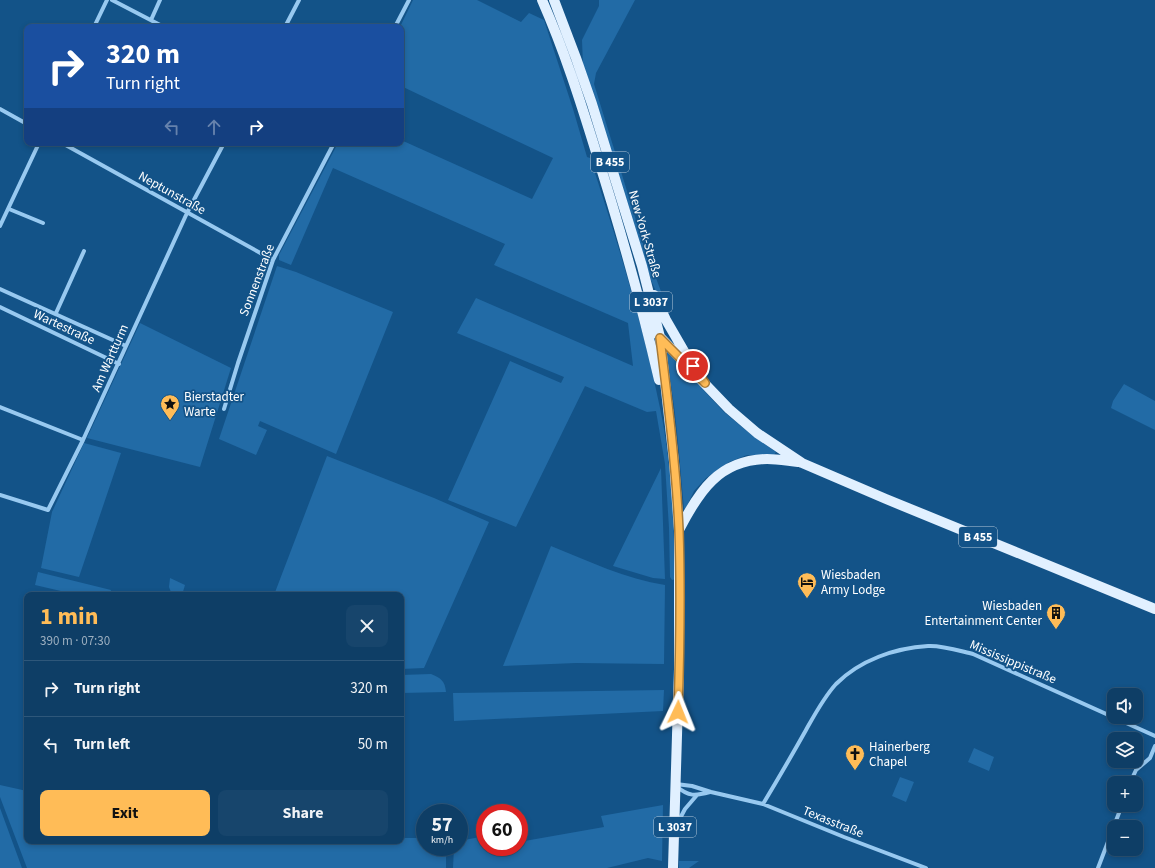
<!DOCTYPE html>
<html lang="en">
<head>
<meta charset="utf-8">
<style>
	:root { --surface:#0e3e66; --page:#17456c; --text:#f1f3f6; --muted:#9baebf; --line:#2e577a; --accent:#ffbc57 }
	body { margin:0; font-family:"Source Sans 3",sans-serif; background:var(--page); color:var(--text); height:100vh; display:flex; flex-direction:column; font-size:15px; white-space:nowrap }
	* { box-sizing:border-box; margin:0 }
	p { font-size:13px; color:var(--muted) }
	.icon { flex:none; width:22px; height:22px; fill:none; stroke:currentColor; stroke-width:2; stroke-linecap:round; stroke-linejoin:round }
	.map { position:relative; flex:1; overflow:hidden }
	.details { position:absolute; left:24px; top:592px; width:380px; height:252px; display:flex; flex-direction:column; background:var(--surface); border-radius:8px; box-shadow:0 2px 6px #0003,0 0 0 1px var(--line) }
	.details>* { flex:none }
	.top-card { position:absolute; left:24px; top:24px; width:380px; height:122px; border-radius:8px; box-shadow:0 2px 6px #0003,0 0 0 1px var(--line); background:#1a4fa0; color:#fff; overflow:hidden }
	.buttons { position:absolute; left:1107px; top:688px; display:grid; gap:8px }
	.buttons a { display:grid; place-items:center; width:36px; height:36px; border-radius:8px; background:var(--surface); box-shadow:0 2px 6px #0003,0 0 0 1px var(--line); font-size:20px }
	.speed { position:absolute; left:416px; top:804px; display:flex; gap:8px; font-size:20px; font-weight:700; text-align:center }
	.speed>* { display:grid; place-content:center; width:52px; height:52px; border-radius:50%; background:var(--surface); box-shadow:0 2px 6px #0003,0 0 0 1px var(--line); line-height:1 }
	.speed small { font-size:10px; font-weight:400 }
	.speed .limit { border:6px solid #d22; background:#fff; color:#111 }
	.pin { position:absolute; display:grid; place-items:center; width:34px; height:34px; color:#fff; margin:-17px; border:2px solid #fff; border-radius:50%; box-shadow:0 1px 4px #0007 }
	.me { position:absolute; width:44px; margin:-22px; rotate:2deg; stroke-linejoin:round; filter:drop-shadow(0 0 3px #0008) }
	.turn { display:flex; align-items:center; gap:14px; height:84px; padding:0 16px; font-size:18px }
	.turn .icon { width:52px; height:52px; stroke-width:2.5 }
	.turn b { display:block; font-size:28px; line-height:34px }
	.lanes { display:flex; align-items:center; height:38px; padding:0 16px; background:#0003; justify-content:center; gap:20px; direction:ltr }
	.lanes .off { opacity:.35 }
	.round { display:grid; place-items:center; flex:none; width:42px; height:42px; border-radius:8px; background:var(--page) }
	.headline { display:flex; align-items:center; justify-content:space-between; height:68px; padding:0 16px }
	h1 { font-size:24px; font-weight:700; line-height:30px; color:var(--accent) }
	.cta { display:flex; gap:8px; margin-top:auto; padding:8px 16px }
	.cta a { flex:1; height:46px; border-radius:8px; background:var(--accent); color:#111; font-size:16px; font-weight:700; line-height:46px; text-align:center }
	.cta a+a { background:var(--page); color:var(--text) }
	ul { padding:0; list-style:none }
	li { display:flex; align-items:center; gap:12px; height:56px; padding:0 16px; border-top:1px solid var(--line) }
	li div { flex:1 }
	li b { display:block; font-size:15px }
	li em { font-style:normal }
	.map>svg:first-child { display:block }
</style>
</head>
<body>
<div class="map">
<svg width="1155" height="868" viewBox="0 0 1155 868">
	<rect width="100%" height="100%" fill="#135388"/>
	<path fill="#226ba6" d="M413,0H477L521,22L529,13L544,20L573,109L587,157L590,158C617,240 643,324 660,408C672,464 673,522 676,579L672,580L670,577L669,528L665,464L656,411L647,412L585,386L516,527L448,500L510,361L561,383L564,377L457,333L476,298L633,366L628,323L494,265L505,244L333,168L291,265L279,260V255L338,143H401V140L532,199L553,158L401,86V27H400Z
		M599,0H635L596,73L594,84L643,243L666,305L664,310L651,280L583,66L582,40L599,6Z
		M277,266L296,272L393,312L336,454L260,421L258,426L267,430L256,455L219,439Z
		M140,323L231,368L200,467L87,438Z
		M664,348L724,412L753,436L776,452L774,455H747L729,462L706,478L694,491L686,508L684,509C679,455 676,401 664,348Z
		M1124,384L1155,401V430L1111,408L1113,401Z
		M84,443L121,453L79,577L41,568L52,512Z
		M327,456L434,498L489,522L424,668L401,669V595H274Z
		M661,468L665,579L653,578L613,566Z
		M551,546C588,561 626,579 665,585L664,664L576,663L503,666Z
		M38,572L111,590L110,595H78L35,585Z
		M170,578L185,585L182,595H172L169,587Z
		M431,674C441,678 445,681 446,692L401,693V675Z
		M664,690L663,711L454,721L453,693Z
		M974,748L994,757L989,771L968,762Z
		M900,777L914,782L906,802L892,796Z
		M0,785L27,791V841H401V838H425V847H446V868H27L0,797Z
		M663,805L662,861L648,858L607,868H453L454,847H459V841L485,836V847H519V842L604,827L601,816Z
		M0,808L22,868H0Z
		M679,861H699L689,868H679Z"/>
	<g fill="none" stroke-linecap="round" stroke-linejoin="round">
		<path stroke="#98c9f0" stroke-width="4" d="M112,0L164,27
			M151,20L160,0
			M94,27L107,0
			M285,27L299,0
			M395,27L409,0
			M0,109L27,124
			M62,143L273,260
			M9,209L43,223
			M0,226L39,143
			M0,289L126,346
			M0,307L119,364
			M56,313L84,251
			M0,407L83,440
			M224,409L238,363L273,260L334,143
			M0,495L48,510L83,440L187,213L224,143
			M1130,783L1136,770L1150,758L1155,746
			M676,784L692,786L711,792L763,804L844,837L926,868
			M676,786C689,797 695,796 710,792
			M763,804C778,779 792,755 806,730C815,714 824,697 836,684C860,660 895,648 928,646C941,645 960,651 973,654L1155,736
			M677,824L685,809L697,795
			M1098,868L1122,805"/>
		<path stroke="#e1f0ff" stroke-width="10" d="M542,0C564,50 580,100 596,152C620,228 641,302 659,380
			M554,0L576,58L592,104L642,266L660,337L674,462L679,531V669L673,868
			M654,295L666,320L692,365
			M644,314L650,326L660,337L729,409L757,433L802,463L886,499L1155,609
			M679,530C699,491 719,460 767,459C778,459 788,461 798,462"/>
	</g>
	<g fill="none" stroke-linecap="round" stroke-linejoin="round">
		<defs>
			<path id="route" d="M678,712C680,652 681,591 679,530C676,466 668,402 660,338L705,383L693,366"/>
		</defs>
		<use href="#route" stroke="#a67a39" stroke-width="10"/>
		<use href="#route" stroke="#ffbc57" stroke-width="7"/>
	</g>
	<defs>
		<symbol id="sight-pin" viewBox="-11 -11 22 30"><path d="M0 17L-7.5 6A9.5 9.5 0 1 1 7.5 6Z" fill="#ffbc57" stroke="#135388"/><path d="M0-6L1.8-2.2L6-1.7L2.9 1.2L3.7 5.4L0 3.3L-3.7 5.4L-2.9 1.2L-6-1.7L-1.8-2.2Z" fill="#111"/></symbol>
		<symbol id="hotel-pin" viewBox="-11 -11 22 30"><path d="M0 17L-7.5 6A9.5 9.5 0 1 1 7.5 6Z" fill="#ffbc57" stroke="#135388"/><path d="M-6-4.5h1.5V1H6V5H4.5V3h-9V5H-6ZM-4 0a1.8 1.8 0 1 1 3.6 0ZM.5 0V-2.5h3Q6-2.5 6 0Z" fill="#111"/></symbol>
		<symbol id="building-pin" viewBox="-11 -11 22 30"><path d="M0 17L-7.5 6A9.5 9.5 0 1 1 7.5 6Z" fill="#ffbc57" stroke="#135388"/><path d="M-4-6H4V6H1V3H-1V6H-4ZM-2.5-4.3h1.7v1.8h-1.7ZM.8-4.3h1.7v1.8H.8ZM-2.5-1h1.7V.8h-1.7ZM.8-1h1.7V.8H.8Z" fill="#111"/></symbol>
		<symbol id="church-pin" viewBox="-11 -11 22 30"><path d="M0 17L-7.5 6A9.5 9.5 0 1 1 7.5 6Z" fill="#ffbc57" stroke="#135388"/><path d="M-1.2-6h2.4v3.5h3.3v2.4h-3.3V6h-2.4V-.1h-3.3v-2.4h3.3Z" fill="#111"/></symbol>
	</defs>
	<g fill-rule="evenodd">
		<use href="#sight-pin" x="159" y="393" width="22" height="30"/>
		<use href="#hotel-pin" x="796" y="571" width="22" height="30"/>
		<use href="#building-pin" x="1045" y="602" width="22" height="30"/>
		<use href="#church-pin" x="844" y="743" width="22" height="30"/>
	</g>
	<g text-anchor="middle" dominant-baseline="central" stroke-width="3.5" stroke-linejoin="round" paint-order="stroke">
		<g fill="#135388" stroke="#b8cbdb" stroke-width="1">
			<rect x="591" y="152" width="38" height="20" rx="3"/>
			<rect x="630" y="292" width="42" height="20" rx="3"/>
			<rect x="959" y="527" width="38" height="20" rx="3"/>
			<rect x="654" y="817" width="42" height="20" rx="3"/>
		</g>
		<g font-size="12" font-weight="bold" fill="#fff">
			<text x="610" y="162">B 455</text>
			<text x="651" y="302">L 3037</text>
			<text x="978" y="537">B 455</text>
			<text x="675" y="827">L 3037</text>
		</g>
		<g font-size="13" fill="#fff" stroke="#135388">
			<text transform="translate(172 193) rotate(29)">Neptunstraße</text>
			<text transform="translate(645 234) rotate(74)">New-York-Straße</text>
			<text transform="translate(257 280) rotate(-69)">Sonnenstraße</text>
			<text transform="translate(64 327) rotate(25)">Wartestraße</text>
			<text transform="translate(110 358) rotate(-66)">Am Wartturm</text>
			<text transform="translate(1013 662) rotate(23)">Mississippistraße</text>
			<text transform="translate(833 822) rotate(22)">Texasstraße</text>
		</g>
		<g font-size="13" fill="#fff" stroke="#135388" text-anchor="start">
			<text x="184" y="397">Bierstadter<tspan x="184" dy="15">Warte</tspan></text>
			<text x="821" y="575">Wiesbaden<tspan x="821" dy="15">Army Lodge</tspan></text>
			<text x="1042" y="606" text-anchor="end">Wiesbaden<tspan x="1042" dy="15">Entertainment Center</tspan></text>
			<text x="869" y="747">Hainerberg<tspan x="869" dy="15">Chapel</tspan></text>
		</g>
	</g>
</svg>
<div class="buttons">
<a><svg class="icon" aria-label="sound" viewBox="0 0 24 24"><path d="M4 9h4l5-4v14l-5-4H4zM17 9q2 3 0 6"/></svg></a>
<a><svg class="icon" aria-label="layers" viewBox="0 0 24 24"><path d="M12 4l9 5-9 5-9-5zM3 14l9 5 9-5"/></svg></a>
<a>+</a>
<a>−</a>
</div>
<div class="speed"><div>57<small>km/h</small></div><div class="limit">60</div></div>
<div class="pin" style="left:693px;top:366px;background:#d93025"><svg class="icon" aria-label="arrive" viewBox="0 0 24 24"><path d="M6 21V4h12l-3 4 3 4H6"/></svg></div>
<svg class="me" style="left:678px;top:712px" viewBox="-20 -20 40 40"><path d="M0-17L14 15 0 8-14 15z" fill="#ffbc57" stroke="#fff" stroke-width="4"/></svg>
<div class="top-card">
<div class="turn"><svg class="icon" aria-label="right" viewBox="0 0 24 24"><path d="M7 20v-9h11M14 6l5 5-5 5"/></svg><div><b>320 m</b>Turn right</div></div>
<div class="lanes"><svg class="icon off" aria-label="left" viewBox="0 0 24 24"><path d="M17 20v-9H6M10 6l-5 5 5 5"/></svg><svg class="icon off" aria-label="ahead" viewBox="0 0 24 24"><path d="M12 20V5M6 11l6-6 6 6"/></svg><svg class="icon" aria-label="right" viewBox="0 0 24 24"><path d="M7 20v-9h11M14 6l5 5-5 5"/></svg></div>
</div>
<section class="details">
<div class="headline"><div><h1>1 min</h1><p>390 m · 07:30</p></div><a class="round"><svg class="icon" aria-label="close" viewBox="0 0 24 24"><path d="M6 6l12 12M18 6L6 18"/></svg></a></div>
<ul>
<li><svg class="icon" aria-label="right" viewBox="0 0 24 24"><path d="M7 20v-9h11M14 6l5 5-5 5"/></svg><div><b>Turn right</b></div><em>320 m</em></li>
<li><svg class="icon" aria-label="left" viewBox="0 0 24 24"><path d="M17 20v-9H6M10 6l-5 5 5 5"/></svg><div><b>Turn left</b></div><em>50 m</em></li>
</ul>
<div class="cta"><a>Exit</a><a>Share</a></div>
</section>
</div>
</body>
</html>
